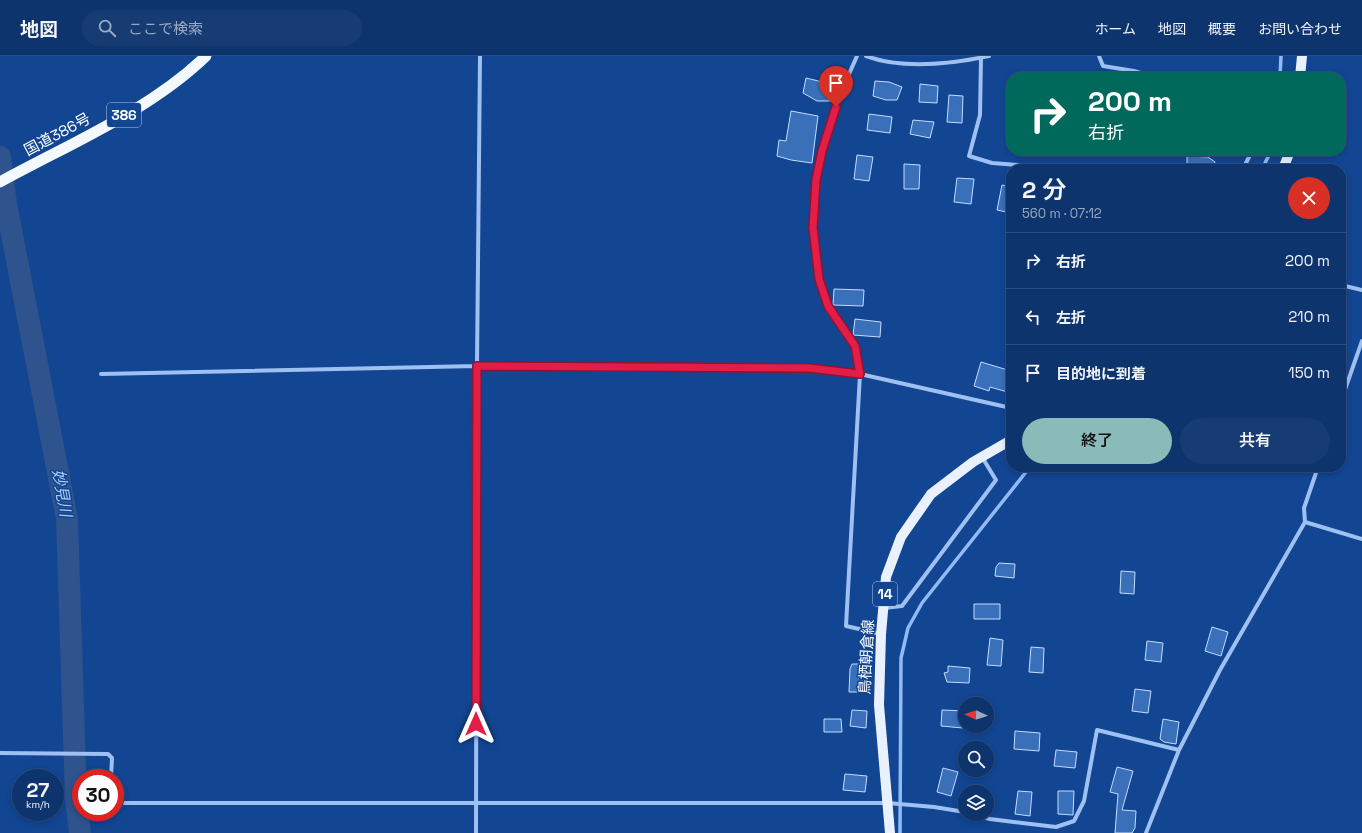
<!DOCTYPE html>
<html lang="ja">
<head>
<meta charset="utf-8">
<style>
	:root { --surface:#0e346e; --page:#173c73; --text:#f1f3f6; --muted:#9baac2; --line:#2e4f81; --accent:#8bbbb9 }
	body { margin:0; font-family:"Space Grotesk","Noto Sans JP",sans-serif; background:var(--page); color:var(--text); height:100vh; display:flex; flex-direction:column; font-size:15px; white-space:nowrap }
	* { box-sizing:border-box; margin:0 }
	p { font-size:13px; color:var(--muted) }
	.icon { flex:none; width:22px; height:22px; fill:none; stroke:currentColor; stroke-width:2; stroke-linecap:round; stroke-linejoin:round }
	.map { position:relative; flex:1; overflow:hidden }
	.details { position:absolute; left:1006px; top:108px; width:340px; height:308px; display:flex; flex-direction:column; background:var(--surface); border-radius:16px; box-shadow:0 2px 6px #0003,0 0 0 1px var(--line) }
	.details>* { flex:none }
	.top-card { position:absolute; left:1006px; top:16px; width:340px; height:84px; border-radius:16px; box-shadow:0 2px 6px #0003,0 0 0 1px var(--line); background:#00695c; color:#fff; overflow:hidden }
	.needle { width:26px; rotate:273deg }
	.fabs { position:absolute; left:958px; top:641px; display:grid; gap:8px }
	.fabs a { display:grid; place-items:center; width:36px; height:36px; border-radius:50%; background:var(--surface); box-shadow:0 2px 6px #0003,0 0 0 1px var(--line); font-size:20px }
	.speed { position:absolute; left:12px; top:713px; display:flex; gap:8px; font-size:20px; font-weight:700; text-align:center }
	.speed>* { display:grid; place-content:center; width:52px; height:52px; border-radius:50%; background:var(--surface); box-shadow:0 2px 6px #0003,0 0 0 1px var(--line); line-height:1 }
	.speed small { font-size:10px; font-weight:400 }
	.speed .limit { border:6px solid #d22; background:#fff; color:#111 }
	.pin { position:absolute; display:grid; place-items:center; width:34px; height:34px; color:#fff; margin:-41px -17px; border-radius:50% 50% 50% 0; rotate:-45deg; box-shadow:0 0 4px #0007 }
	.pin .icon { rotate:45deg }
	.me { position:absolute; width:44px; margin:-22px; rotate:0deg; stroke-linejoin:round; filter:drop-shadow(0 0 3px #0008) }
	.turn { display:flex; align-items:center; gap:14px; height:84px; padding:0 16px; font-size:18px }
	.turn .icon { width:52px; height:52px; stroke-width:2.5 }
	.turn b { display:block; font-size:28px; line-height:34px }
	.round { display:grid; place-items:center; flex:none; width:42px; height:42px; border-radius:21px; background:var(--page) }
	.overview { display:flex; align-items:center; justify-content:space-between; height:68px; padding:0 16px }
	h1 { font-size:24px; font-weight:600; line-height:30px }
	.button { display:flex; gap:8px; margin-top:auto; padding:8px 16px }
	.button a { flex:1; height:46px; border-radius:24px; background:var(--accent); color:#111; font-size:16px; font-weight:600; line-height:46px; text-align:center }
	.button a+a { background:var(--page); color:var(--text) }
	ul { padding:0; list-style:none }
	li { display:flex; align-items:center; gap:12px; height:56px; padding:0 16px; border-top:1px solid var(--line) }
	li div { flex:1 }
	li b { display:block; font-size:15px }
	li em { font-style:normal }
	header { display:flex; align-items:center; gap:24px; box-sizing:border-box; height:56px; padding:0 20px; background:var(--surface); border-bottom:1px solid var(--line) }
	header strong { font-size:19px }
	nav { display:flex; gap:22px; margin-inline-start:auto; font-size:14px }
	.search { width:280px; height:36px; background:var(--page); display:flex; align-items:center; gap:10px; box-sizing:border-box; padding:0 14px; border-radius:22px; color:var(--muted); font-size:15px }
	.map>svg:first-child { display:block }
</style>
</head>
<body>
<header>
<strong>地図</strong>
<div class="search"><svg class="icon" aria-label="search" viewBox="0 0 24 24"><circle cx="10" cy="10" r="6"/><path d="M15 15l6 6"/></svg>ここで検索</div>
<nav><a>ホーム</a><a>地図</a><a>概要</a><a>お問い合わせ</a></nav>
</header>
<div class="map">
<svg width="1362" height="777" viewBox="0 0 1362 777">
	<rect width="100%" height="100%" fill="#124592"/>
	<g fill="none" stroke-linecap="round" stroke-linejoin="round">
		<path stroke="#90bbf6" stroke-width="3.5" d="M1280,21L1281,0
			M1262,113L1271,95
			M900,777L901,602L908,572L922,547L1030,411"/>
		<path stroke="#2e538d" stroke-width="22" d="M0,101L6,148L67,463L76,743L80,777"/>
	</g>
	<path fill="#3a6fba" stroke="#c5dcfd" d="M806,22L835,29L834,45H817L803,37Z
		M875,25L889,26L902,31L897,44H886L873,40Z
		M920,28L938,30L937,47L919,46Z
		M949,39L963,40L962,67L947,66Z
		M791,55L818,60L812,107L791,104L777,100L779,84L786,85Z
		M869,58L892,61L890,77L867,74Z
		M913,64L934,66L930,82L910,78Z
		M857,99L873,101L869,125L854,123Z
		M1187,100L1208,101L1215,106L1213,113H1187Z
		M904,108L920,109L919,133H904Z
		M957,122L974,123L971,148L954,146Z
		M1002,129L1011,131V157L997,154Z
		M834,233L864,234L863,250L833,249Z
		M855,263L881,266L880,281L853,279Z
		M981,306L1011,315V337L990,331L989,335L974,330Z
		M999,507L1015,508L1014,522L995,520L996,511Z
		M1121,515L1135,516L1134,538L1120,537Z
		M974,548H1000V563H974Z
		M1212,571L1228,576L1221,600L1205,595Z
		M990,582L1003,584L1001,610L987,609Z
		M1147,585L1163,587L1161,606L1145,604Z
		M1031,591L1044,592L1043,617L1029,616Z
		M852,608H868V636H849L850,613Z
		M948,610L970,612L969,627L947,626L944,617L948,616Z
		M1135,633L1151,635L1148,657L1132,655Z
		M852,654L867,655L866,672L850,670Z
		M942,654L965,655L963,672L941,670Z
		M824,663H841L842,676H824Z
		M1163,663L1179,666L1176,688L1164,686L1160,683Z
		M1015,675L1040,677L1039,695L1014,693Z
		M1056,694L1077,696L1075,712L1054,710Z
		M1117,711L1133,715L1122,754L1136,755L1135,772L1132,777H1115L1118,738L1110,736Z
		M943,712L958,716L951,740L937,736Z
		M845,718L867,720L865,736L843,734Z
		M1018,735L1032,736L1030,760L1015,758Z
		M1058,735H1074L1073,759L1058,758Z"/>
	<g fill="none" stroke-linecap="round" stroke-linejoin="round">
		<path stroke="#9ec1f2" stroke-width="4" d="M857,0C848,21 837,43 830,65C813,119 805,181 823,236C830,256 844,270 854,288C858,296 858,309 860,318L846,570L881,578
			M866,0C904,14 951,8 989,0
			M1099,0L1103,10L1134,15L1154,21
			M981,2L980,59L969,100L992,107L1031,110V113
			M1243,113L1252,95
			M1341,229L1362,234
			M101,318L477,310L809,312L860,318L1011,352
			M1341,345L1362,285
			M1305,466L1362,483
			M884,552L902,550L996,424L982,401
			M0,697L108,698L112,702L111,722
			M115,747H888L934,751L965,756
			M971,758L990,763L1056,771L1074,765L1084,745L1097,674L1179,694
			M476,777L477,310L480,0
			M1146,777L1179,694L1220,614L1305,466L1304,452L1318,411"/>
		<path stroke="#e9f1ff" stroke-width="10" d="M1300,21L1302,0
			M1283,113L1290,95
			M890,777L879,649L881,578L886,521L901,481L931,438L973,406L1011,384"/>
		<path stroke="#f4f8ff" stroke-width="11" d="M0,126C69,88 149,55 206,0"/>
	</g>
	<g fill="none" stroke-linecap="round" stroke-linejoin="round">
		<defs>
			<path id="route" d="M476,668L477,310L809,312L860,318L855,290L828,250L819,223L813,172L816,124L822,95L836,51"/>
		</defs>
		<use href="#route" stroke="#92132f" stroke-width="10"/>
		<use href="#route" stroke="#e11d48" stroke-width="7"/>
	</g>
	<g text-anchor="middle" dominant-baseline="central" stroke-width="3" stroke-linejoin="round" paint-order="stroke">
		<g fill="#124592" stroke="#b8c7de" stroke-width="1">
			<rect x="107" y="47" width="34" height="24" rx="3"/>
			<rect x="873" y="526" width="24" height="24" rx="3"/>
		</g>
		<g font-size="14" font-weight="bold" fill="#fff">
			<text x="124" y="59">386</text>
			<text x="885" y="538">14</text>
		</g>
		<g font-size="15" fill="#fff" stroke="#124592">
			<text transform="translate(57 78) rotate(-28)">国道386号</text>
			<text transform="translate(866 601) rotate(-87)">鳥栖朝倉線</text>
		</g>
		<g font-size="16" font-style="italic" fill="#aacbf9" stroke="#124592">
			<text transform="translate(62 437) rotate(80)">妙見川</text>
		</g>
	</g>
</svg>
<div class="fabs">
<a><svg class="needle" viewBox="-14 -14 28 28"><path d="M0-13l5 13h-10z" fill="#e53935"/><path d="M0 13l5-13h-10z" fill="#9baac2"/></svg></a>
<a><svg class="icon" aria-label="search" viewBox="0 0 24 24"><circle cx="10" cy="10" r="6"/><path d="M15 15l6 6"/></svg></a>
<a><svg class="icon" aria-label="layers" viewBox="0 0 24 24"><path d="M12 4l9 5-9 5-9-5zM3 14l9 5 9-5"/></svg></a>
</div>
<div class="speed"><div>27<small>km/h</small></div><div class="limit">30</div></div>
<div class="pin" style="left:836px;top:51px;background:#d93025"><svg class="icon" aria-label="arrive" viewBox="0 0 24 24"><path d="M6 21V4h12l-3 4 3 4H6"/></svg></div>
<svg class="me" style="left:476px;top:668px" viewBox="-20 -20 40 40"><path d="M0-17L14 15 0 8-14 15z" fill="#e11d48" stroke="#fff" stroke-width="4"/></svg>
<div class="top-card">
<div class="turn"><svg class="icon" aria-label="right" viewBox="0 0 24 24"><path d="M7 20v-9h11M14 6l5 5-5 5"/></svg><div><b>200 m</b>右折</div></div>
</div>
<section class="details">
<div class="overview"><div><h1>2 分</h1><p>560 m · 07:12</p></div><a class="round" style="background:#d93025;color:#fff"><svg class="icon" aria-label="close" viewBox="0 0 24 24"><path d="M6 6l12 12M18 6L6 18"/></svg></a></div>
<ul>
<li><svg class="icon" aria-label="right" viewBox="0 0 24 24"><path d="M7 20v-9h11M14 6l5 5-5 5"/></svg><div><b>右折</b></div><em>200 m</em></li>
<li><svg class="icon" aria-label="left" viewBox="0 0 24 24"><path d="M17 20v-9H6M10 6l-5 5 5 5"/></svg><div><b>左折</b></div><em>210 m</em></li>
<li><svg class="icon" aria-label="arrive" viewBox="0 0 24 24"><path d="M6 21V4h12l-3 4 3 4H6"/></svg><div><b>目的地に到着</b></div><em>150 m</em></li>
</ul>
<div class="button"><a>終了</a><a>共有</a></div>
</section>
</div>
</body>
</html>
